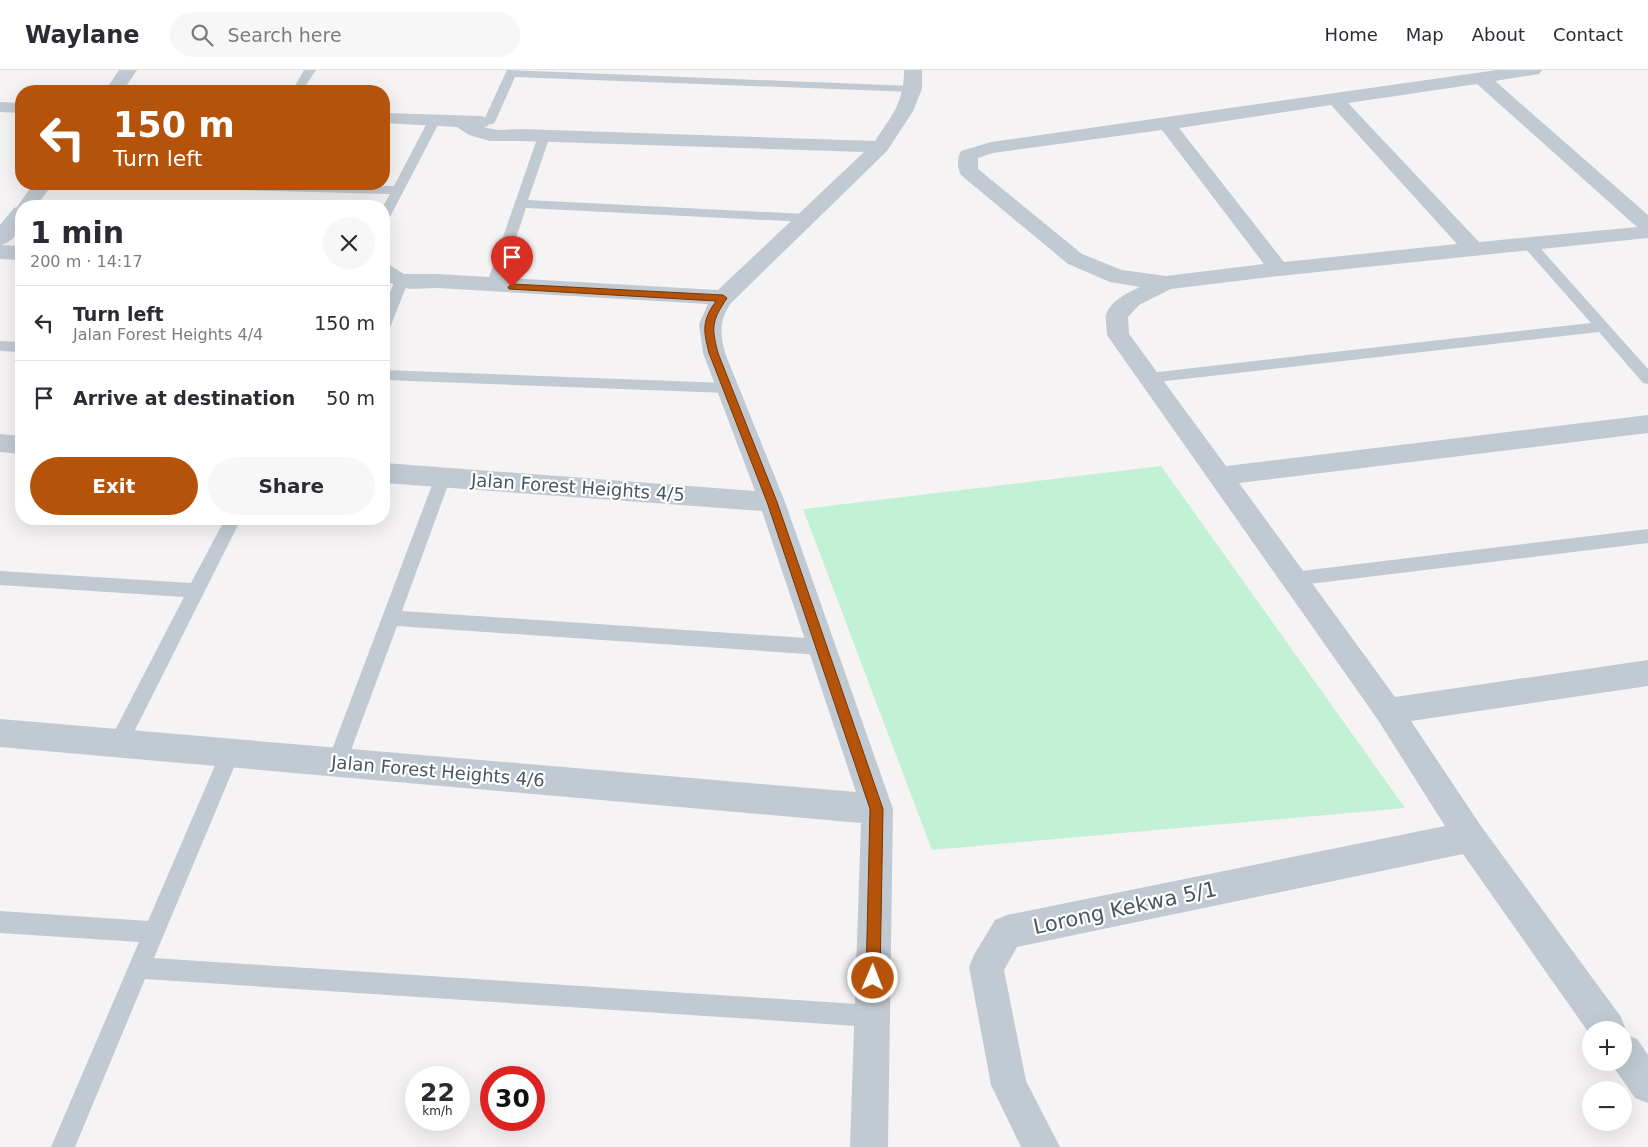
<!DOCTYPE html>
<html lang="en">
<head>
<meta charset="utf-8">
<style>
	:root { --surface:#fff; --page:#f7f7f7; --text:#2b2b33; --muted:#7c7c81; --line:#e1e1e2; --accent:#b45309 }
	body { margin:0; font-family:"DejaVu Sans",sans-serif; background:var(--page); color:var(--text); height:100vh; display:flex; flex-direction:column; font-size:19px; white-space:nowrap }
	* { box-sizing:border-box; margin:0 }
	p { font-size:16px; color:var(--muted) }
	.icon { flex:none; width:28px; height:28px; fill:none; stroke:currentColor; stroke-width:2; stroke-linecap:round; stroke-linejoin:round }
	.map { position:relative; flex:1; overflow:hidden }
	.details { position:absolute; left:15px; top:130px; width:375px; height:325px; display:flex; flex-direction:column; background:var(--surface); border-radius:20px; box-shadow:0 5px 20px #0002 }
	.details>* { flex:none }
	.hud { position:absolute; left:15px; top:15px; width:375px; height:105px; border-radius:20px; box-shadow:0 5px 20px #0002; background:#b45309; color:#fff; overflow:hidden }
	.fabs { position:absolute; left:1582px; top:951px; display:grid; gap:10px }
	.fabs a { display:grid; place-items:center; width:50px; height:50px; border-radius:50%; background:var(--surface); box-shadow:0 5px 20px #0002; font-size:25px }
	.speed { position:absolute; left:405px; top:996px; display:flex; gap:10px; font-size:25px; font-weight:700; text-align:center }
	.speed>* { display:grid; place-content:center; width:65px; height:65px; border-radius:50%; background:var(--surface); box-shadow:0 5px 20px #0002; line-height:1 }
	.speed small { font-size:12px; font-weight:400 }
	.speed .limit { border:8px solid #d22; background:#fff; color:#111 }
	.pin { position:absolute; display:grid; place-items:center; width:42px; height:42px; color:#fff; margin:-51px -21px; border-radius:50% 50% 50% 0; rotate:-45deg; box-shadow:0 0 5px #0007 }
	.pin .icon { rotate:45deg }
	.me { position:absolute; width:55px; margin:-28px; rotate:1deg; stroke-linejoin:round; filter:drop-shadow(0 0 4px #0008) }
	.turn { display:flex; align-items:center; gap:18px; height:105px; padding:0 15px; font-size:22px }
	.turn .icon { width:65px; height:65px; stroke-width:2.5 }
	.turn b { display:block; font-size:35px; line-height:42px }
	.round { display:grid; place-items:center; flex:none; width:52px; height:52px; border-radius:26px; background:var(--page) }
	.head { display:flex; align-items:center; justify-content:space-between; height:85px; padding:0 15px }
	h1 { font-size:30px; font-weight:700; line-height:38px }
	.cta { display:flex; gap:10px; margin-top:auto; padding:10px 15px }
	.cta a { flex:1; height:58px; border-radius:30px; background:var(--accent); color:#fff; font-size:20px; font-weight:700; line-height:58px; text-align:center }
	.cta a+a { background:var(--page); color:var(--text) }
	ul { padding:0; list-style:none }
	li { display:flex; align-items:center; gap:15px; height:75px; padding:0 15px; border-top:1px solid var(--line) }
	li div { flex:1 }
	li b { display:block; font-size:19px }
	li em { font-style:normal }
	header { display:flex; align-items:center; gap:30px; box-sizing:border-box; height:70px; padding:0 25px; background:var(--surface); border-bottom:1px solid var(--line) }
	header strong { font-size:24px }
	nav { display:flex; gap:28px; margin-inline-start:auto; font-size:18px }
	.search { width:350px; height:45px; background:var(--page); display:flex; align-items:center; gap:12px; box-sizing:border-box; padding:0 18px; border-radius:28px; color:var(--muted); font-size:19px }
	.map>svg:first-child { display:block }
</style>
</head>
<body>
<header>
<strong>Waylane</strong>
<div class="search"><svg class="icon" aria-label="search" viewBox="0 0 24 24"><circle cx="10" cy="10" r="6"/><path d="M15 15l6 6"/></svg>Search here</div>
<nav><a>Home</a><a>Map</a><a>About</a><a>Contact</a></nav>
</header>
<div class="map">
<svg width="1648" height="1077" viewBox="0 0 1648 1077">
	<rect width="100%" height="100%" fill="#f5f3f3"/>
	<path fill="#c3f1d5" d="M1161,396L1405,738L932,780L803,439Z"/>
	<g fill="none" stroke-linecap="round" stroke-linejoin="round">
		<path fill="#c1cad2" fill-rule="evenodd" d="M304,0H316L302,21H292Z
			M507,0L913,16L919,19L913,22L515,7L495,52L493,54H485L483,52Z
			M435,46L441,49L390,147L384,151L383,136L390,124L163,118L157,114H301L394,116L429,49Z
			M544,62L550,66L528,130L806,144L812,148L806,152L526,138L500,216L498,219H488L486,216L538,66Z
			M1529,170L1534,171L1648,299V314L1643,313L1599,262L1149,313L1144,312L1142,308L1144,304L1149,303L1591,253L1524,177L1522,174Z
			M401,208L406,209L408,212L391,255L389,258L384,260V238L394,212L396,209Z
			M0,271L21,272V282L0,281Z
			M384,300L727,313L732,314L734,318L732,322L727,323L384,310Z
			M443,401L449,403L451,407L402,541L821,569L827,571L830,577L827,583L821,585L397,556L344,699L337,702L330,699L327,693L435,407L437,403Z
			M225,449H241L125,680L118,683L111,680L108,674L111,668L184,527L0,515V501L191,513Z
			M1648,459V473L1293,516L1287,514L1284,509L1287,504L1293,502Z
			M230,674L237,677L240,683L154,888L872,935L880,938L883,946L880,954L872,957L145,909L75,1077H51L139,872L0,863V841L148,851L223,677Z"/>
		<path fill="#c1cad2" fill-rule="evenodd" d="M119,0H137L123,21H105Z
			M904,0H922V19L913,41L887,81L731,233C719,250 720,264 725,283L785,432L893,739L888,1077H850L861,753L0,677V649L856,722L762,441L384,413V393L755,421L703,283L699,254L708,234L437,218L409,219L384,211V194L391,196L404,204H437L718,220L864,82L522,71H490L469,65L457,57L384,53V43L481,46L488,48L490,52L488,56L483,57L498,60L522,59L875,71C892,45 904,33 904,0Z
			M1497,0H1542L1539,4L1533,5L1495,11L1648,145V168L1279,206L1171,219L1139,235L1128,247L1129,264L1226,396L1648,345V363L1239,413L1395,627L1648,590V616L1411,651L1481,756L1621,947L1626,960L1624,964L1637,969L1648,985V1033L1635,1028L1610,992H1624V960H1591V966L1463,784L1017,877L1004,900L1026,1011L1060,1077H1021L991,1015L969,897L974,885L995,850L1007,845L1445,756L1378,650L1107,265C1107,259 1105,250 1106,245C1110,231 1129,222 1140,217L1110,212L1068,194L961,105C957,99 957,87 961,81L991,72ZM1477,14L1637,157L1479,172L1348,33ZM1331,35L1457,174L1284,192L1179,58ZM1162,60L1264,194L1166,206L1122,200L1082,184L978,99V88L993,83Z
			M0,32L21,33V43L0,42Z
			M33,114H53L36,136H21C21,152 19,171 1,175L21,176V190L0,189V155L14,138L17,137Z
			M0,364L21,366V384L0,382Z"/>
	</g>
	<path fill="#b45309" stroke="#753606" d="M512,214L723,225L727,228C712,251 711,256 718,283L777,432L883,739L880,908L878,913L873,915L868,913L866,908L870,739L767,432L709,283C703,259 702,251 716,231L509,219L508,217Z"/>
	<g text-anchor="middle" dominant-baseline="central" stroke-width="4.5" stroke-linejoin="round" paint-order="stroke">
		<g font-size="18" fill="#4a5661" stroke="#fff">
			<text transform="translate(578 417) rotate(4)">Jalan Forest Heights 4/5</text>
			<text transform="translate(438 701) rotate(5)">Jalan Forest Heights 4/6</text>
		</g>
		<g font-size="21" fill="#4a5661" stroke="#fff">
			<text transform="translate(1125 838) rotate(-12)">Lorong Kekwa 5/1</text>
		</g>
	</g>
</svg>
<div class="fabs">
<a>+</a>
<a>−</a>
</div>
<div class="speed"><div>22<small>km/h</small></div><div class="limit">30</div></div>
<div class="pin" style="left:512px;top:217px;background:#d93025"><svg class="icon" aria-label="arrive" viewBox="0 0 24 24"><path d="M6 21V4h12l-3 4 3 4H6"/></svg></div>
<svg class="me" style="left:873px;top:908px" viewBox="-20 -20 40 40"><circle r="17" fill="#b45309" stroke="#fff" stroke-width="3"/><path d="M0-11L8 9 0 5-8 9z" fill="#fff"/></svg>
<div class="hud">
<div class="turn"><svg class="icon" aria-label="left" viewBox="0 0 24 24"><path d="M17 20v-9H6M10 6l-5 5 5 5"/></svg><div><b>150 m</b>Turn left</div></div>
</div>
<section class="details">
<div class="head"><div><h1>1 min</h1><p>200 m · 14:17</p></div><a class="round"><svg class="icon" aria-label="close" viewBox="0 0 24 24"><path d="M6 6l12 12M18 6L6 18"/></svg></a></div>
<ul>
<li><svg class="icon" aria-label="left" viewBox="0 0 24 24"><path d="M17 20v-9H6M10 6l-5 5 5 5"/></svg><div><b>Turn left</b><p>Jalan Forest Heights 4/4</p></div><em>150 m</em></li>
<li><svg class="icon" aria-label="arrive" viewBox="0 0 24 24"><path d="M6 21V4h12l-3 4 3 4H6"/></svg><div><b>Arrive at destination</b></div><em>50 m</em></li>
</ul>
<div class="cta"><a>Exit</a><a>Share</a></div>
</section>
</div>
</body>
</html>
